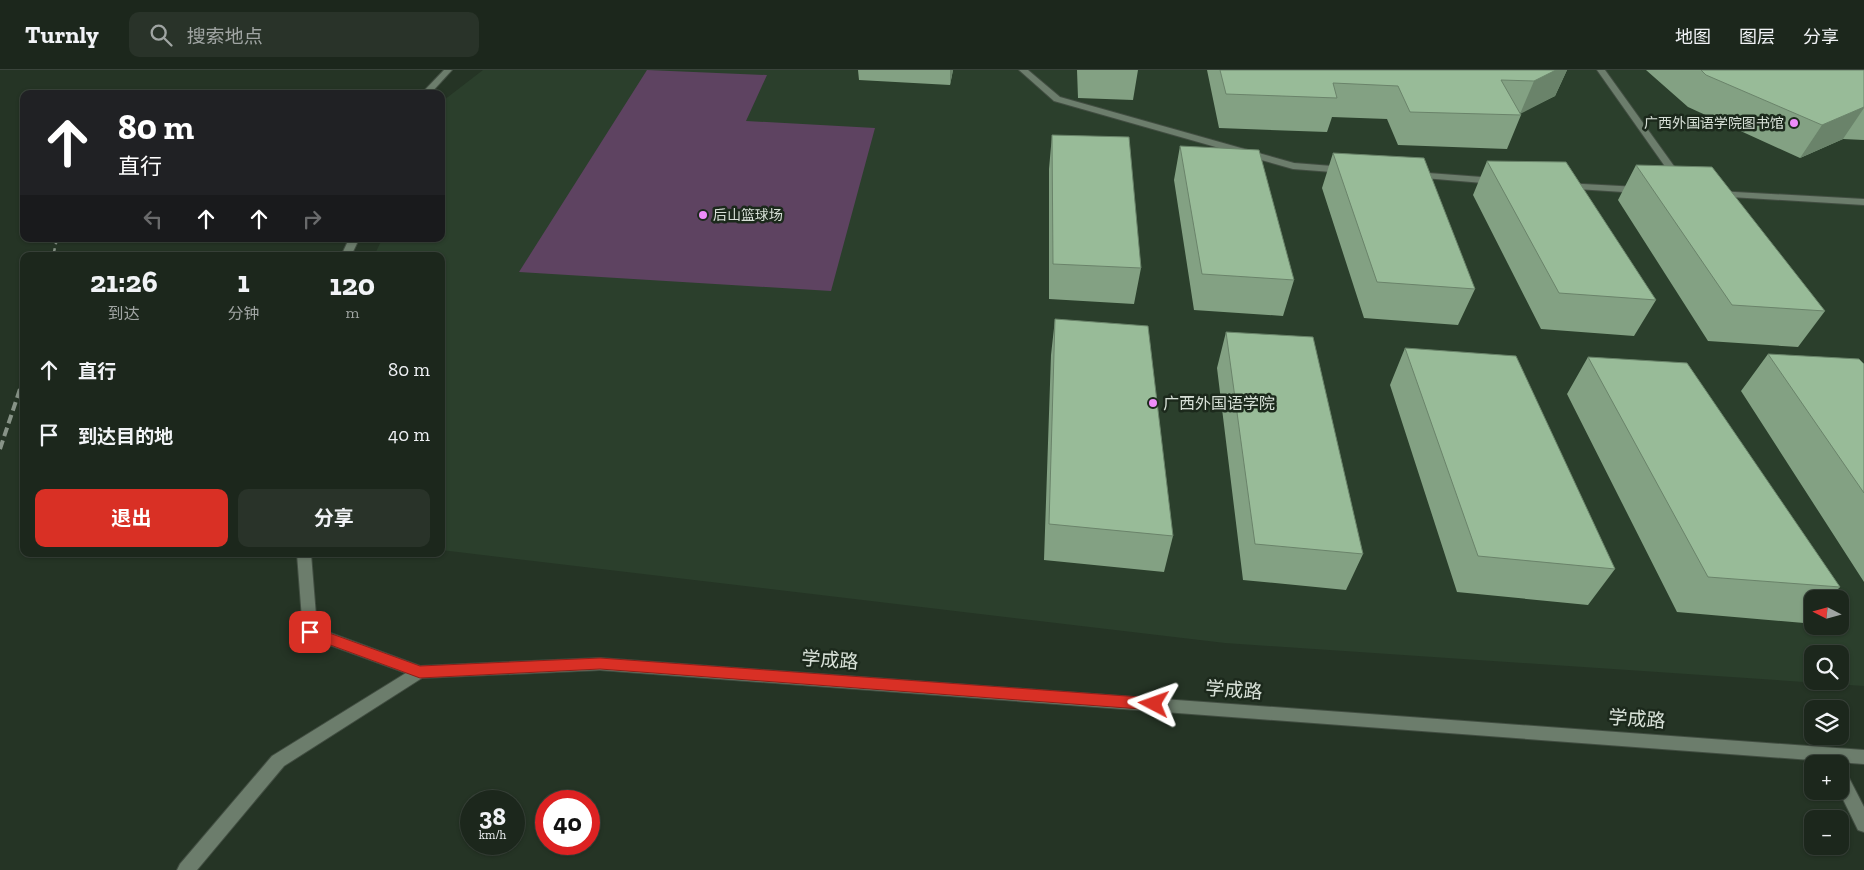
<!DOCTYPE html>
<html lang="zh">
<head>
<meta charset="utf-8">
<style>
	:root { --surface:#1c271c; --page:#293329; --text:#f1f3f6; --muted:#a0a5a3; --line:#3a443b; --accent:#d93025 }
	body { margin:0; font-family:"Zilla Slab","Noto Sans SC",serif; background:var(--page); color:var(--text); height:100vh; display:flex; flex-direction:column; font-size:19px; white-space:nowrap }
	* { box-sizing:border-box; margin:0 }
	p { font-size:16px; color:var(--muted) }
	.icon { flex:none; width:28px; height:28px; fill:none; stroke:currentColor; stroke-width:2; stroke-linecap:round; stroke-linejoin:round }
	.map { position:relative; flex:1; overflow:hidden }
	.details { position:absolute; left:20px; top:182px; width:425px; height:305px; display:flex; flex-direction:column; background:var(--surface); border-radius:10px; box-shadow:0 1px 4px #0004,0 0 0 1px var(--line) }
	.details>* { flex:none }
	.top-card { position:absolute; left:20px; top:20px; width:425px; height:152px; border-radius:10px; box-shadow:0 1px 4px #0004,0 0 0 1px var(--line); background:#202124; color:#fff; overflow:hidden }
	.needle { width:32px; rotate:276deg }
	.fabs { position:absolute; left:1804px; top:520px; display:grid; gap:10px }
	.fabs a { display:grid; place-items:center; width:45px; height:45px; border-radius:10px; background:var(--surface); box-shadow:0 1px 4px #0004,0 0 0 1px var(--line); font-size:25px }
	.speed { position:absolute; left:460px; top:720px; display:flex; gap:10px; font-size:25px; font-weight:700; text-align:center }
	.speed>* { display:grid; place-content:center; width:65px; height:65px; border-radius:50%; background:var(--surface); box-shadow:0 1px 4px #0004,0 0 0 1px var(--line); line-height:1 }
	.speed small { font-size:12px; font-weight:400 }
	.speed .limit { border:8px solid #d22; background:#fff; color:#111 }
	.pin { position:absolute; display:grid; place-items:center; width:42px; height:42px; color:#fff; margin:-21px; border-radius:10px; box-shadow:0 2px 8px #0006 }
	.me { position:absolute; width:55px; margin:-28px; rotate:274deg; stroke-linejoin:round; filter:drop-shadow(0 0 4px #0008) }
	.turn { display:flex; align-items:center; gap:18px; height:105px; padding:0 15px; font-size:22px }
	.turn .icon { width:65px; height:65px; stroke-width:2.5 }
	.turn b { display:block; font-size:35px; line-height:42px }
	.lanes { display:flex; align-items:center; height:48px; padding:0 15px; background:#0003; justify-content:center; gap:25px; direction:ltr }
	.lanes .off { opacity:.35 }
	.eta { display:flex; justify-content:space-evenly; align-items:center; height:85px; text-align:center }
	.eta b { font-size:30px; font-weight:700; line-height:35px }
	.action { display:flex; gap:10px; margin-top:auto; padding:10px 15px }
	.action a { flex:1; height:58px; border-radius:10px; background:var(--accent); color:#fff; font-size:20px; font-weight:700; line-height:58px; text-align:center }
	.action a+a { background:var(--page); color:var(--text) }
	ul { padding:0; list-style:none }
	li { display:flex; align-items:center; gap:15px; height:65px; padding:0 15px }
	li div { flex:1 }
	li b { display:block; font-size:19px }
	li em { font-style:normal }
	header { display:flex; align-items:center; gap:30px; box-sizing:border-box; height:70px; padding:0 25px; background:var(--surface); border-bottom:1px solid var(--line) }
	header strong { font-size:24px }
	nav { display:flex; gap:28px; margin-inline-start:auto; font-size:18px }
	.search { width:350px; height:45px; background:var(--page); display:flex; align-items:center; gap:12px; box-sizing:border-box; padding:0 18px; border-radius:10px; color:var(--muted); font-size:19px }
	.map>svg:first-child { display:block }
</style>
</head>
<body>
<header>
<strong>Turnly</strong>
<div class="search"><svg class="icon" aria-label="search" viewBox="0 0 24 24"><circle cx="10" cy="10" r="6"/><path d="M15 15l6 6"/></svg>搜索地点</div>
<nav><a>地图</a><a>图层</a><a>分享</a></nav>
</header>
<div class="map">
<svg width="1864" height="800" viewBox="0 0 1864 800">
	<rect width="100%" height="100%" fill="#253425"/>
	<path fill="#2b3f2c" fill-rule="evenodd" d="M483,0H1864V616L1225,573L441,480V186H374L382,169H441V36L444,30ZM1812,529H1840V556H1812ZM1812,584H1840V611H1812Z"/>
	<path fill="#5e4361" d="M647,0L767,5L746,51L875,58L831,221L519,202Z"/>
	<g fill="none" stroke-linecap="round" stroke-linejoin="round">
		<defs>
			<path id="service" d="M1019,0H1028L1060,27L1294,93L1345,97L1350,100L1345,103L1293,99L1054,31Z
				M1597,0H1605L1684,110L1682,112H1676Z
				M1415,102L1495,108L1500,111L1495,114L1412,107V103Z
				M1564,113L1639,117L1644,120L1639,123L1561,118L1559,116Z
				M1717,121L1864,129V135L1714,126V122Z
				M1840,700L1846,702L1864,737V762L1858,760L1839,721Z"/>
			<path id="minor" d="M444,0H452L430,24H421Z
				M349,169H359L351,186H341Z
				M297,484H311L317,558L420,596L600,588L605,590L607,594L605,598L600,600L422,608L284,696L197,800H177L180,794L272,686L406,603L305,566L303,562Z"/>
			<path id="tertiary" d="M600,588L1864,680V694L600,600L595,598L593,594L595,590Z"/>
		</defs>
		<use href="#service" stroke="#424e42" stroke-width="2"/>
		<use href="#minor" stroke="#424e42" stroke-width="2"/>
		<use href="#tertiary" stroke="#424e42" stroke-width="2"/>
		<use href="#service" fill="#6c7d6c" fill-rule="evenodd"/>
		<use href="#minor" fill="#6c7d6c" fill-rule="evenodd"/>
		<use href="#tertiary" fill="#6c7d6c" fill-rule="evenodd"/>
		<path stroke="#879387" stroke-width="2.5" stroke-dasharray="8 4" stroke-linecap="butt" d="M72,21V24
			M53,186L57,169"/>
		<path stroke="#879387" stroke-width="4" stroke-dasharray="9 4.5" stroke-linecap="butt" d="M0,379L24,307"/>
	</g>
	<path fill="#83a183" d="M858,0H953L950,15L859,10Z
		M1077,0H1138L1133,30L1078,28Z
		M1207,0H1567L1555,26L1520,43L1521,45L1507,79L1398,75L1387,49L1332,47L1327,62L1219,58Z
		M1646,0H1864V70L1843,69L1800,88L1688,37Z
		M1052,65L1141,198L1134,234L1049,229V99Z
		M1180,76L1294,210L1283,246L1194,240L1174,110Z
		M1333,83L1475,219L1458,255L1364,248L1322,118Z
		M1487,91L1656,230L1634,266L1541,259L1473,125Z
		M1636,95L1825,241L1798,277L1708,271L1618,130Z
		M1055,249L1173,466L1164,502L1044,490L1051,285Z
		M1226,262L1363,484L1346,520L1243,510L1217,298Z
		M1405,278L1615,499L1588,535L1457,522L1390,315Z
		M1768,284L1864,294V512L1741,321Z
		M1588,287L1840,517L1828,529H1812V545L1804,553L1677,542L1567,324Z"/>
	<path fill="#6a836a" d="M950,0H953L950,15Z
		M1556,0H1567L1555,26L1520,44L1534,11Z
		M1864,37V38L1843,69L1800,88L1822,55Z"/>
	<path fill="#98bb98" stroke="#6a836a" d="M1220,0H1556L1534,11L1501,10L1521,45L1410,42L1398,16L1333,13L1337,28L1226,24Z
		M1701,0H1864V37L1822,55L1706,5Z
		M1052,65L1129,67L1141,198L1053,194Z
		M1180,76L1259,80L1294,210L1202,204Z
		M1333,83L1424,88L1475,219L1377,212Z
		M1487,91L1566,92L1656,230L1559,223Z
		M1636,95L1712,97L1825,241L1732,235Z
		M1055,249L1148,256L1173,466L1049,454Z
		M1226,262L1313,267L1363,484L1255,474Z
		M1405,278L1516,286L1615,499L1478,486Z
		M1768,284L1859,289L1864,294V423Z
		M1588,287L1687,293L1840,517L1708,507Z"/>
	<path fill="#d93025" stroke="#8d1f18" d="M310,556L420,596L600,588L1154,628L1159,630L1161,634L1159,638L1154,640L600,599L420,608L306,566L304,562Z"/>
	<g fill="#ee8cf9" stroke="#1c291c" stroke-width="2">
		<circle cx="1794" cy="53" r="5"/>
		<circle cx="703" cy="145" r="5"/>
		<circle cx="1153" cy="333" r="5"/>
	</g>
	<g text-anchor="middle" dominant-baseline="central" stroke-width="5" stroke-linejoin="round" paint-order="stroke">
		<g font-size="14" fill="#d7e0d7" stroke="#1c291c" text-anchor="end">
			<text x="1784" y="53">广西外国语学院图书馆</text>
			<text x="713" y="145" text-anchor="start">后山篮球场</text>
		</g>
		<g font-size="16" fill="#d7e0d7" stroke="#1c291c" text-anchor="start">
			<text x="1163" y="333">广西外国语学院</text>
		</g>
		<g font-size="19" fill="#d7e0d7" stroke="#1c291c">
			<text transform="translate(830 590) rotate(4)">学成路</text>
			<text transform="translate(1234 620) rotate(4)">学成路</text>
			<text transform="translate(1637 649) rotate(4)">学成路</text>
		</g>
	</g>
</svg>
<div class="fabs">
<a><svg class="needle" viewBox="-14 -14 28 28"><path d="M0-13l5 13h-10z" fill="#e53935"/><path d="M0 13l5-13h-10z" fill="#a0a5a3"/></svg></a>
<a><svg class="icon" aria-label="search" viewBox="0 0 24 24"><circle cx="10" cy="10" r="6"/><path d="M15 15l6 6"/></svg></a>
<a><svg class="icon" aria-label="layers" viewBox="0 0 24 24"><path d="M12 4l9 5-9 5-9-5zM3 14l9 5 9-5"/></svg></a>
<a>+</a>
<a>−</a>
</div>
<div class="speed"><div>38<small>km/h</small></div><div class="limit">40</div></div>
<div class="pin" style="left:310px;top:562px;background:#d93025"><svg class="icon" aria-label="arrive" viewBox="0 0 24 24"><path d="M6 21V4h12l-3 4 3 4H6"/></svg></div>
<svg class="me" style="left:1154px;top:634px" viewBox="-20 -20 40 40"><path d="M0-17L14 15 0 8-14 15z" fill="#d93025" stroke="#fff" stroke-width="4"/></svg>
<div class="top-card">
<div class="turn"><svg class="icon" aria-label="ahead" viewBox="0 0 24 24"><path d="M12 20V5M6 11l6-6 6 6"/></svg><div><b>80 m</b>直行</div></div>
<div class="lanes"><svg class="icon off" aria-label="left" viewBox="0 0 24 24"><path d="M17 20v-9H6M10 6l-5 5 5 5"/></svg><svg class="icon" aria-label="ahead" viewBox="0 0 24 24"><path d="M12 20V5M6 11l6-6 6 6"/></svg><svg class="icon" aria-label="ahead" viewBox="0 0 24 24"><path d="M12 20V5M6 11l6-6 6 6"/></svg><svg class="icon off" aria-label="right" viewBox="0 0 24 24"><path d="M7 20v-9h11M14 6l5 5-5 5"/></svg></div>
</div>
<section class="details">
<div class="eta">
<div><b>21:26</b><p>到达</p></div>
<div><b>1</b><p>分钟</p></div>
<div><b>120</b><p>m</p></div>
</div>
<ul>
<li><svg class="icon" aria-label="ahead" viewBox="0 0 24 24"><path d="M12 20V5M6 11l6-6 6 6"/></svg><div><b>直行</b></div><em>80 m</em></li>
<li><svg class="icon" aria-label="arrive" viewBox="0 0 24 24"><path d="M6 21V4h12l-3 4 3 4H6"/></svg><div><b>到达目的地</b></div><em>40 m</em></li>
</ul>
<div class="action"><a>退出</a><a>分享</a></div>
</section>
</div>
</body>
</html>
